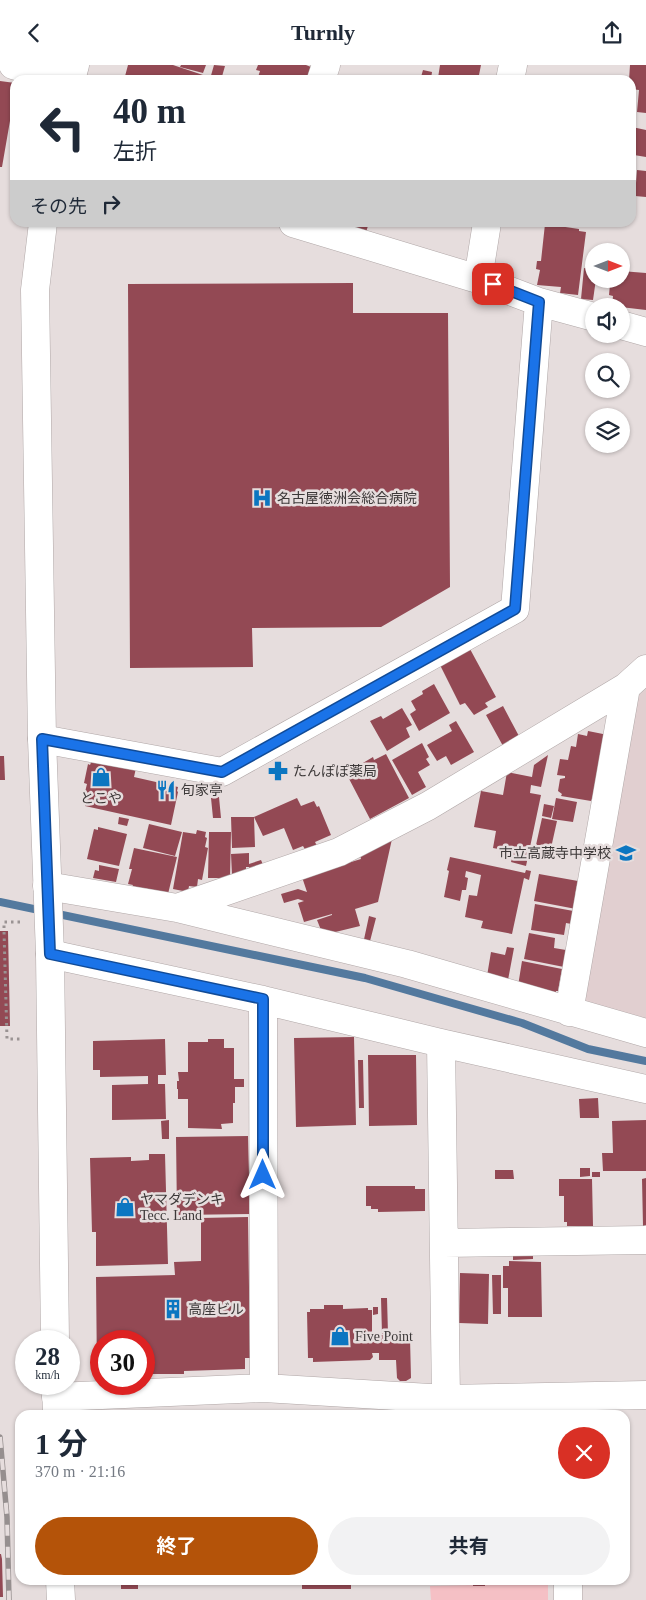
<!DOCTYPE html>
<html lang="ja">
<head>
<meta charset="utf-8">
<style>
	:root { --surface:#fff; --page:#f2f2f3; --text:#1f2937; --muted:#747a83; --accent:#b45309 }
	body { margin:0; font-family:"Times New Roman","Noto Sans JP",serif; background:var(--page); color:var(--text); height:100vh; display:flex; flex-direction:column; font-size:19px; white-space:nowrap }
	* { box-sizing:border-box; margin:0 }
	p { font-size:16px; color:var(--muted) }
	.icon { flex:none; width:28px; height:28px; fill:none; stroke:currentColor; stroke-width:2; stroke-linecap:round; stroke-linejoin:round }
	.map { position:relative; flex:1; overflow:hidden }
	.details { position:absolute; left:15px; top:1345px; width:615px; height:175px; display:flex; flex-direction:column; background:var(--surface); border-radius:15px; box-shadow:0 1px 4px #0004 }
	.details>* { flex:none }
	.guide { position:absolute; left:10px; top:10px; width:626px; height:152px; border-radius:15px; box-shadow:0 1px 4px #0004; background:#fff; color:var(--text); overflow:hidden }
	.needle { width:32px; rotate:90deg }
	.tools { position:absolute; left:585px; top:178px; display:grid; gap:10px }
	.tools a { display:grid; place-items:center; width:45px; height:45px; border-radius:50%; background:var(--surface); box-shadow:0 1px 4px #0004; font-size:25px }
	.speed { position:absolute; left:15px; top:1265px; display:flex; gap:10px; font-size:25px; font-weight:700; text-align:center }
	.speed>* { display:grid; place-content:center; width:65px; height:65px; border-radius:50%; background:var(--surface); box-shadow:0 1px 4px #0004; line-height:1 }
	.speed small { font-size:12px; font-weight:400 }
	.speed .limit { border:8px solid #d22; background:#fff; color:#111 }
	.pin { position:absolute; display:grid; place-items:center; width:42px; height:42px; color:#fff; margin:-21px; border-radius:10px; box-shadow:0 2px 8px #0006 }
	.me { position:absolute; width:55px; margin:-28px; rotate:0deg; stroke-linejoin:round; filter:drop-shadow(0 0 4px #0008) }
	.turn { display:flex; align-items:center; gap:18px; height:105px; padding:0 20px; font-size:22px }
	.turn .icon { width:65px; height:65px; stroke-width:2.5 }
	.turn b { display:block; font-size:35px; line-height:42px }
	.then { display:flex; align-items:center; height:48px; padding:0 20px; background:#0003; gap:10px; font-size:19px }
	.round { display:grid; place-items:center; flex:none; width:52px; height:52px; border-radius:26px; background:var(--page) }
	.overview { display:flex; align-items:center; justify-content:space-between; height:85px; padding:0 20px }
	h1 { font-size:30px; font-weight:700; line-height:38px }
	.button { display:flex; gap:10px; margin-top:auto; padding:10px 20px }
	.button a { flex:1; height:58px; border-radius:30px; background:var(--accent); color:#fff; font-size:20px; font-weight:700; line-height:58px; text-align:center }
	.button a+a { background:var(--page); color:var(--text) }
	header { display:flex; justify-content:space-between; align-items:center; height:65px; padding:0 20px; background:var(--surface); font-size:22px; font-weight:700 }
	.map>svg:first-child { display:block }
</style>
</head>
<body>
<header><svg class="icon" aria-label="back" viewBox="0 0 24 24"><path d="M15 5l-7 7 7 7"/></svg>Turnly<svg class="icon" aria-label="share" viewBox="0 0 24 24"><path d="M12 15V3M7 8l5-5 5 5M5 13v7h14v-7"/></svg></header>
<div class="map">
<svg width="646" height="1535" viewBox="0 0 646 1535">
	<rect width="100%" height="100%" fill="#e6dddd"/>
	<path fill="#e1cfd0" d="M646,624V957L579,940L632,635Z"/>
	<path fill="#f5c0c5" d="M548,1518V1535H431L430,1521Z"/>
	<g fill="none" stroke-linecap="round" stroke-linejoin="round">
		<path stroke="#53799e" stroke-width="8" d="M0,837L365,913L522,958L588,984L646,996"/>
	</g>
	<path fill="#934954" d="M128,0H173L206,11L205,15H124Z
		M181,0H206L203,8L180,2Z
		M214,0L225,1L221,15L210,14Z
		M258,0H306L311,2L307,15H257L260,6L256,5Z
		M440,0H481L478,15H452L438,13Z
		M630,0H646V48L637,47L639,25L631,24V15H629Z
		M423,5L432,7L431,14L421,12Z
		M0,16L15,18V27L2,102H0Z
		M632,62L646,65V92L634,90L636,71H631Z
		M637,105L646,106V132L635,131Z
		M332,158H369L366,167Z
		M545,159L579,164V166L586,167L578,230L560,228L561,222L537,220L540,205L536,204L537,196H541Z
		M584,203L588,204V207L594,208V214H596L593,235L581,234Z
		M621,206L646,208V245L612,241L613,231L609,230L610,219L612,220L613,214H621Z
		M353,218V248H448L450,522L381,562L252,563L253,602L130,603L128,219Z
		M470,584L496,632L485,638L488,642L474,650L465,638L460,640L440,600Z
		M434,619L450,648L419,666L410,649L416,645L411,636L423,629L422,626Z
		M503,641L520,673L503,681L486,650Z
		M402,643L412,660L406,663L410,672L387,686L370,656L381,651L383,654Z
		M456,656L474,687L451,700L446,691L437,696L427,680L452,666L449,660Z
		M588,666L608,670L600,736L592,734L591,736L561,731L562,729L558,726L560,714L565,713V711L557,710L560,694L568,695L571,681L576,682L578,669L587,671Z
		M422,678L429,692L426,694L430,700L418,707L426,722L412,730L392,695Z
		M386,689L409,733L370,754L346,708L373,692L374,695Z
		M548,690L541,722L531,720L530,728L541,730L526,801L511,797L514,787L493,783L496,766L474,762L481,726L503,730L507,707L532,712L534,700Z
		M0,691H4L5,715H0Z
		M92,695L136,703L134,712L178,722L177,726L178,727L171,760L85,741L86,732L84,731L87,719L84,718L88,699L90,700Z
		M219,732L221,753H213L211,733Z
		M297,733L301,741L314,736L317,742L319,741L331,770L315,777L317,781L306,786L303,781L293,785L284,763L263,771L254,752L255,782L232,783L231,752H254Z
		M556,733L577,737L573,757L552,754Z
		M544,739L554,741L551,753L542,751Z
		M119,752L129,754L127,761L118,759Z
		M542,753L557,756L551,783L536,780Z
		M149,759L182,767L175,791L143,783Z
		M98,762L127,769L119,801L87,794L94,764L98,765Z
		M197,765L206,767L205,772L207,773L205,782L208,783L202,815L198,814L197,822L189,821L188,827L173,824L183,767L196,769Z
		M209,767H231L230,813H208Z
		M392,774L378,837L355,844L360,861L323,870L317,855L332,850V849L304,857L298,838L304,836L298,834L284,838L281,829L298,824L307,827L302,812L361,794L360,790Z
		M134,783L177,792L168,829L144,823V825L132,822L133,820L128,819L132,804H129Z
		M249,788V799L261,795L264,802L251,807L249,802H246V809L232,810L231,789Z
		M450,792L525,808L526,805L531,806L529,815L524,813L512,869L481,863L483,856L465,852L469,830L477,831L481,810L466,806L465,812L468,813L466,825H462L460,836L444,832L449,806L447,805Z
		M99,800L119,804L116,817L93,813L95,805L99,806Z
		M539,809L578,816L575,830L578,831L576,844L534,836Z
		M535,839L579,847L577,860L566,858L564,870L531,865Z
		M369,851L376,853L369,880L363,879Z
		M0,866H8L10,961H0Z
		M529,868L555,873L554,883L572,886L569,903L524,894Z
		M507,882L514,883L508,915L487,911L491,887L505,890Z
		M522,896L562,904L558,926H556L555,933L518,921Z
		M354,972L356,1060L296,1062L294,973Z
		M165,974L166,1010H158V1019H165L166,1054L112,1055V1020L148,1019V1011L100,1012V1005H93V976Z
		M208,974H224V983H234V1014H244V1022H235V1038H233V1058L221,1059L222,1064L188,1063V1034H178V1024H177V1016H179L178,1007H188V977H208Z
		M368,990H416L417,1060L369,1061Z
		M358,995H363L364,1043H359Z
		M598,1033L599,1053H580L579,1034Z
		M169,1055V1074H162L161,1056Z
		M646,1055V1106H603L602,1088H613L612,1056Z
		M248,1071L250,1149L177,1150L176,1072Z
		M149,1089H165L168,1199L96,1201V1167H92L90,1093L131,1092V1096L149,1095Z
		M580,1103H590V1111L580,1112Z
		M495,1105H513L514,1114H495Z
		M592,1107H600V1112H592Z
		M646,1113V1160L643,1161L642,1114Z
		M559,1114H592L593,1161H567V1157H564V1131H559Z
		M366,1121H415V1124H425V1146L378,1147V1144H371V1141H366Z
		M248,1152L250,1293H245V1304L184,1306V1309H144V1276H101V1310H97L96,1212L175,1210L174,1197L201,1196V1153Z
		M513,1187H533V1194L513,1195Z
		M509,1196L541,1197L542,1252H508V1223H503V1201H509Z
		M460,1208L489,1209L488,1259L459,1258Z
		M492,1210H501V1249H493Z
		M381,1233H387L388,1269H382Z
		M324,1240H343V1244L368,1243V1245H372V1270H385L389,1273H410L411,1313L406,1316H400L397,1313L396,1295H379V1288H372L373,1292L370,1295L313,1297V1293H308L307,1247H310V1244H324Z
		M373,1242H378V1249L373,1250Z
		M0,1489H1L2,1494L3,1532H0Z
		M116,1515H138V1524H121V1520H116Z
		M302,1515H351V1524H302Z
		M458,1515H503L504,1519H485V1521H473V1519H458Z"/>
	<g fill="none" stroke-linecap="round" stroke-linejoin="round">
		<defs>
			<path id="street" d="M13,0L65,15
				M321,15L326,0
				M510,15L513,0
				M293,158L478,214L539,237L594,252
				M478,214L487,158
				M621,260L646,267
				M42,674L222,707L515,544L539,237
				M47,821L177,843L407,899L646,968
				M177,843L339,787L428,741L626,622L646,604
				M50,889L263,935L441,978L646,1024
				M263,935L264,1323
				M569,947L626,622
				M441,978L446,1334
				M444,1178L646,1175
				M56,1332L264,1323L446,1334L646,1330
				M568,1515V1535"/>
			<path id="secondary" d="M71,15L75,0
				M43,158L35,225L42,674L50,889L55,1276
				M56,1319L57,1350
				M60,1515L61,1535"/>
		</defs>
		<use href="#street" stroke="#b0a7a7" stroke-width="29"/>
		<use href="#secondary" stroke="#b0a7a7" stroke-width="29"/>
		<path stroke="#9a9393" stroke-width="3" stroke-dasharray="2.5 4" stroke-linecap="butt" d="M20,857H4V866L7,974H20"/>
		<use href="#street" stroke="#fff" stroke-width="28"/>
		<use href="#secondary" stroke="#fff" stroke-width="28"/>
		<defs>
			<path id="rail" d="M0,1372L7,1452L9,1535"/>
		</defs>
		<use href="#rail" stroke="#968f8f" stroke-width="5.5"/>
		<use href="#rail" stroke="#e6dddd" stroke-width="4" stroke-dasharray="11" stroke-linecap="butt"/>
	</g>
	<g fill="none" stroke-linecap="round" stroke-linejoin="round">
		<defs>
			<path id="route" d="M263,1110V934L50,889L42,674L222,707L515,544L539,237L493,219"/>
		</defs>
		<use href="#route" stroke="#114b97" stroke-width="12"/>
		<use href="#route" stroke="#1a73e8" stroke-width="9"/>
	</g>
	<defs>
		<symbol id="hospital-bare" viewBox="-9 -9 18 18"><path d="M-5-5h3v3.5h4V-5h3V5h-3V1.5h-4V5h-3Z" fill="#0c76c1" stroke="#e6dddd" stroke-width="2.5" paint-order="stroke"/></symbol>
		<symbol id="pharmacy-bare" viewBox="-9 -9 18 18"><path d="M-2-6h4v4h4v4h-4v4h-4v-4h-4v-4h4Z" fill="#0c76c1" stroke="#e6dddd" stroke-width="2.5" paint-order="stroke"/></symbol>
		<symbol id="shop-bare" viewBox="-9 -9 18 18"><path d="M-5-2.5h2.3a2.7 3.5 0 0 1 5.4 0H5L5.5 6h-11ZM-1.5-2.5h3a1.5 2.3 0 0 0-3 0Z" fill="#0c76c1" stroke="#e6dddd" stroke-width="2.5" paint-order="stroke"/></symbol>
		<symbol id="restaurant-bare" viewBox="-9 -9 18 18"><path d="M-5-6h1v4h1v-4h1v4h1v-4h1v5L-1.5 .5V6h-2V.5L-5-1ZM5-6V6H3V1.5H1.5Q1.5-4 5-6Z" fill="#0c76c1" stroke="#e6dddd" stroke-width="2.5" paint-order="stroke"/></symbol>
		<symbol id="school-bare" viewBox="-9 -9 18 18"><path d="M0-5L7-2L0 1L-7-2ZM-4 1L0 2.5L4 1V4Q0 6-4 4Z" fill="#0c76c1" stroke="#e6dddd" stroke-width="2.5" paint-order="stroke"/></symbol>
		<symbol id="building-bare" viewBox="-9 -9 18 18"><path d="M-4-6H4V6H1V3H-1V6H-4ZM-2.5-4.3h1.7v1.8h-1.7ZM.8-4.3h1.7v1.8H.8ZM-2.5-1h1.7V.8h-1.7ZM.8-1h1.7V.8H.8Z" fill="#0c76c1" stroke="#e6dddd" stroke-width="2.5" paint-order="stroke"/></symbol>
	</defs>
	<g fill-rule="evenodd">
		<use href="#hospital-bare" x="248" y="419" width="28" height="28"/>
		<use href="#pharmacy-bare" x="264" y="692" width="28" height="28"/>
		<use href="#shop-bare" x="87" y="698" width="28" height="28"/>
		<use href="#restaurant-bare" x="152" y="711" width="28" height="28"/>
		<use href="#school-bare" x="612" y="774" width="28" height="28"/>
		<use href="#shop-bare" x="111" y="1128" width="28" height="28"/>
		<use href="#building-bare" x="159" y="1230" width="28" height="28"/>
		<use href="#shop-bare" x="326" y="1257" width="28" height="28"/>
	</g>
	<g text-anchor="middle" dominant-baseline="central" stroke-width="5" stroke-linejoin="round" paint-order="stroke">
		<g font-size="14" fill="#3d3939" stroke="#e6dddd" text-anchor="start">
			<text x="277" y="433">名古屋徳洲会総合病院</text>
			<text x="293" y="706">たんぽぽ薬局</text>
			<text x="181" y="725">旬家亭</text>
			<text x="101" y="733" text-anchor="middle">とこや</text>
			<text x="611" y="788" text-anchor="end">市立高蔵寺中学校</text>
			<text x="140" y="1134">ヤマダデンキ<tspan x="140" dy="16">Tecc. Land</tspan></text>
			<text x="188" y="1244">高座ビル</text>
			<text x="355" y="1271">Five Point</text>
		</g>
	</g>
</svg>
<div class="tools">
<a><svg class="needle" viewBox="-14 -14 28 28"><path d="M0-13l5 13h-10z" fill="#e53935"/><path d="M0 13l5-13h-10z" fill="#747a83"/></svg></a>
<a><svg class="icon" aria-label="sound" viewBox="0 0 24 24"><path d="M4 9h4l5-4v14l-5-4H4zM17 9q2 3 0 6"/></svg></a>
<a><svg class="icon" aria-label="search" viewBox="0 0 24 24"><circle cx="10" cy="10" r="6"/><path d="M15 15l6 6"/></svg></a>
<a><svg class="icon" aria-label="layers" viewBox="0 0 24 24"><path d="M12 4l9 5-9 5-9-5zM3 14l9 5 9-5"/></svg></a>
</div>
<div class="speed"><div>28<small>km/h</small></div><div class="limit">30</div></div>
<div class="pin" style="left:493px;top:219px;background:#d93025"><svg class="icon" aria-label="arrive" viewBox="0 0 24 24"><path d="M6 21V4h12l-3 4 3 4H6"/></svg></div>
<svg class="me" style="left:263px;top:1110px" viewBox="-20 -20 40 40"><path d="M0-17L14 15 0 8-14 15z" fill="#1a73e8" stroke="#fff" stroke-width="4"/></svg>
<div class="guide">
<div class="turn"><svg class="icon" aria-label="left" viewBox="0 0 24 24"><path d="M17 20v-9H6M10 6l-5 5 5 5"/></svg><div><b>40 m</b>左折</div></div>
<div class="then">その先<svg class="icon" aria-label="right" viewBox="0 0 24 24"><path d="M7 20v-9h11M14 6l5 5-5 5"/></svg></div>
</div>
<section class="details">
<div class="overview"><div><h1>1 分</h1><p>370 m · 21:16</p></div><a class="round" style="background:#d93025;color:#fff"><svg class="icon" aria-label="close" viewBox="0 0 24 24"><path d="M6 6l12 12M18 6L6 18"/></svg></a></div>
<div class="button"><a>終了</a><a>共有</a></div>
</section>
</div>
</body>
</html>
